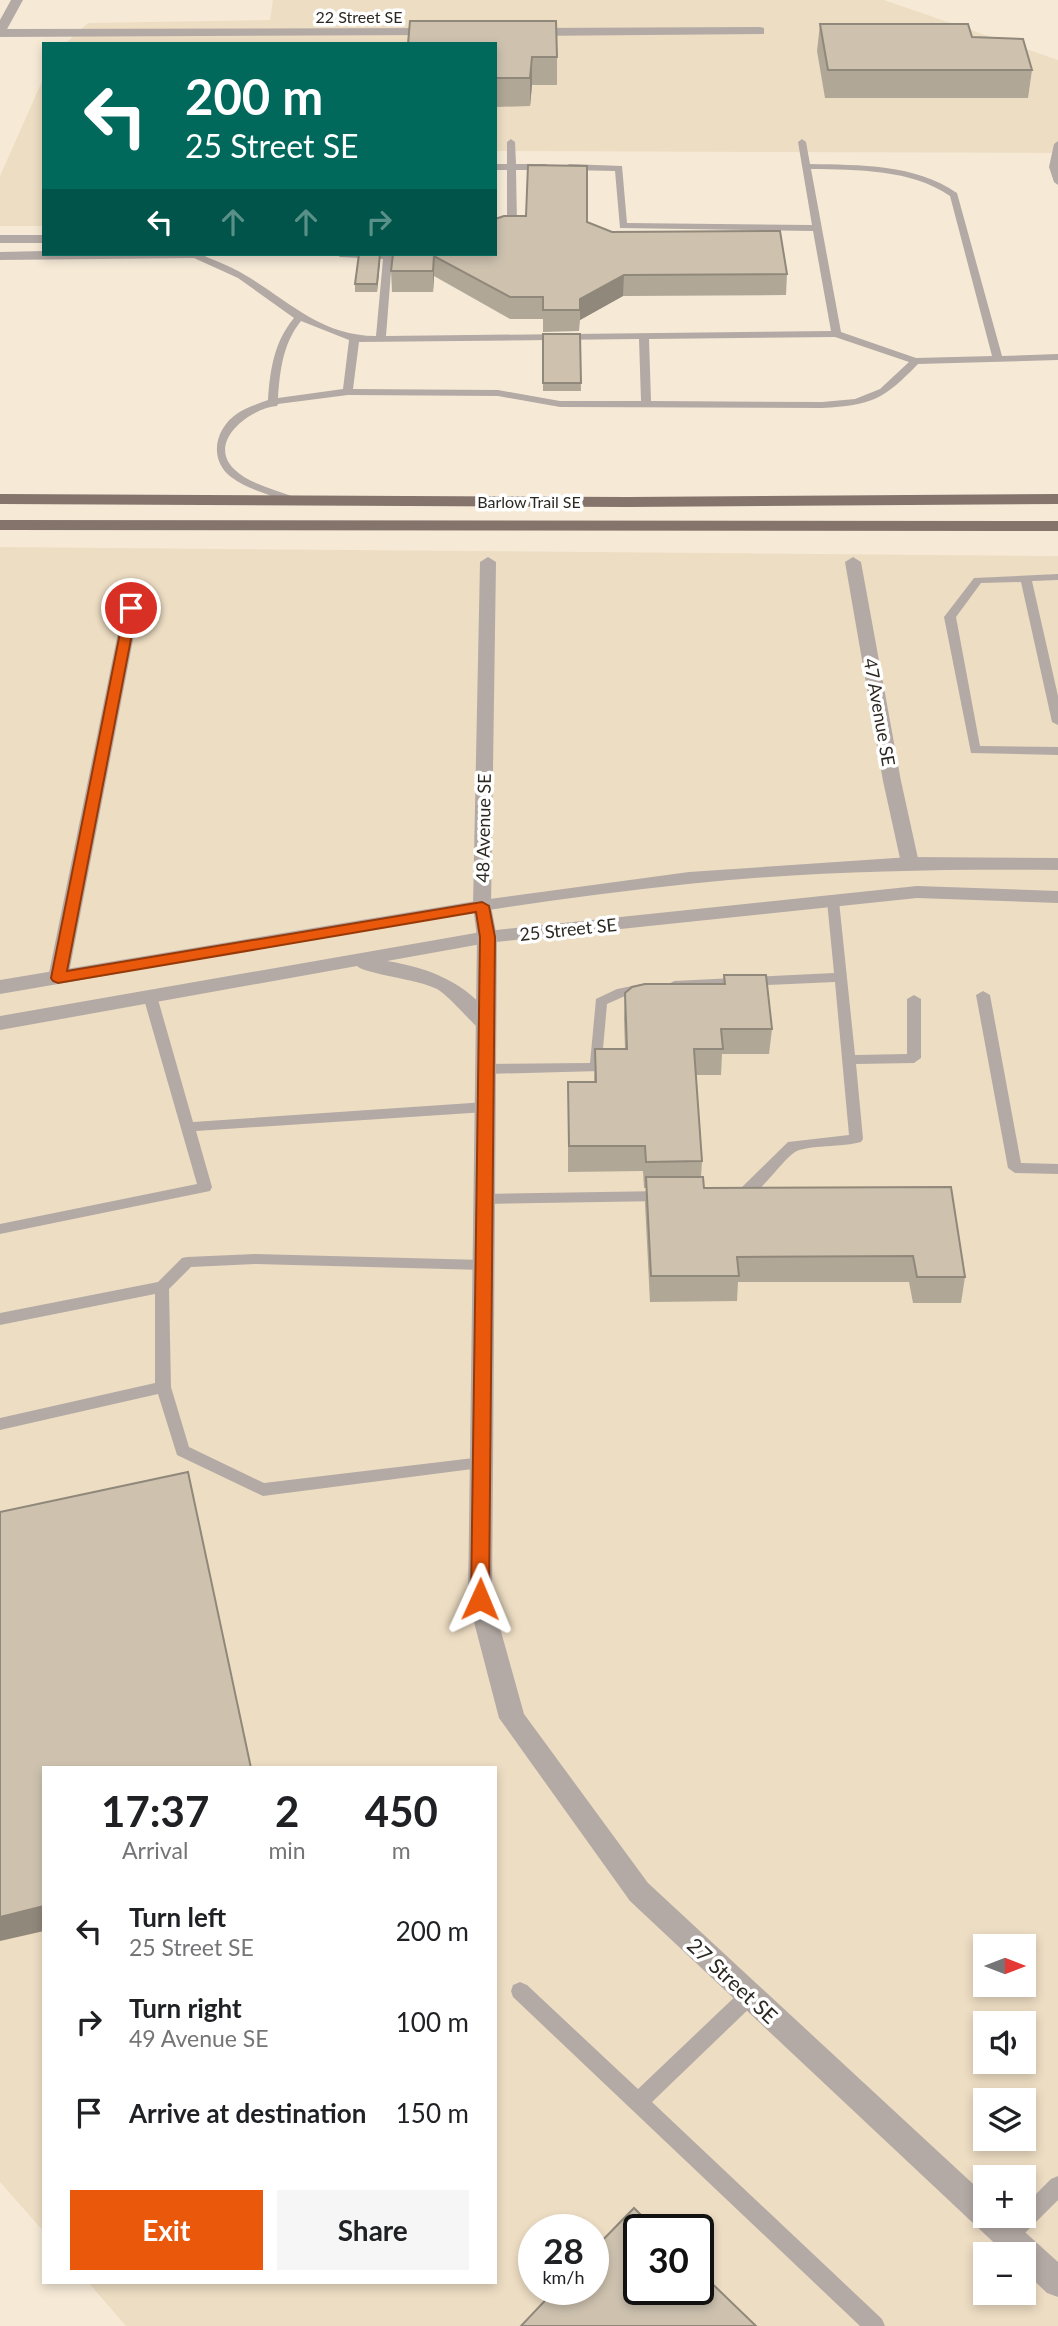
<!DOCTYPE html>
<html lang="en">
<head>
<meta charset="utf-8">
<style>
	:root { --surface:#fff; --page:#f6f6f6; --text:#202124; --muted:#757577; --accent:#ea580c }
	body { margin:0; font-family:Lato,sans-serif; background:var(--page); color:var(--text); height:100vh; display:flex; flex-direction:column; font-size:26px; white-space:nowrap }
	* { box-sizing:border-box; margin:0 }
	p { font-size:23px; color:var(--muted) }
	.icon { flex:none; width:38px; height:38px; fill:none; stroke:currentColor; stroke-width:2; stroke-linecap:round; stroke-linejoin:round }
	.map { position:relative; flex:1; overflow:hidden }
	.drawer { position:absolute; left:42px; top:1766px; width:455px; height:518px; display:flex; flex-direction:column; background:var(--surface); border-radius:0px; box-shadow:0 4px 10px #0003 }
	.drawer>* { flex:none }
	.banner { position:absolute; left:42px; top:42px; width:455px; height:214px; border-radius:0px; box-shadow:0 4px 10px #0003; background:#00695c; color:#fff; overflow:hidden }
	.needle { width:46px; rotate:90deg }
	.fabs { position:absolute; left:973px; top:1934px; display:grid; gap:14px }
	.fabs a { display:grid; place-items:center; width:63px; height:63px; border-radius:0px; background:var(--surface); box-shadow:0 4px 10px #0003; font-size:35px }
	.speed { position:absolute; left:518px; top:2214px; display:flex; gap:14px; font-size:35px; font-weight:700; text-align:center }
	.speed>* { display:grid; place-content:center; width:91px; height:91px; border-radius:50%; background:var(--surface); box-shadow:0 4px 10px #0003; line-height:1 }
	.speed small { font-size:18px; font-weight:400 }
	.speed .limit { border:4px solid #111; border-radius:10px; background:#fff; color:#111 }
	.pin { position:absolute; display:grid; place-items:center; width:60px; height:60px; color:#fff; margin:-30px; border:4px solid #fff; border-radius:50%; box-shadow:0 2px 7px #0007 }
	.me { position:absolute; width:77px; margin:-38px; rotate:1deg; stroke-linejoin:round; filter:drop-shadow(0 0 5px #0008) }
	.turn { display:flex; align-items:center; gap:24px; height:147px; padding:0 28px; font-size:32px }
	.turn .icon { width:91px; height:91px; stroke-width:2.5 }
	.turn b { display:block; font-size:49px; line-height:60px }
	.lanes { display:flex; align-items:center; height:66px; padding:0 28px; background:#0003; justify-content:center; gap:35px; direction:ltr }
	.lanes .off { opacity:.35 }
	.eta { display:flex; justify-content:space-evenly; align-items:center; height:119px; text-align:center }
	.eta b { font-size:42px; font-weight:700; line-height:49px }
	.action { display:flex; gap:14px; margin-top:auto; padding:14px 28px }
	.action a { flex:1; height:80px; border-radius:0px; background:var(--accent); color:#fff; font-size:28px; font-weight:700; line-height:80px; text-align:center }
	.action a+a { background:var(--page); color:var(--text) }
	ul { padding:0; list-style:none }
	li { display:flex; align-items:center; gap:21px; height:91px; padding:0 28px }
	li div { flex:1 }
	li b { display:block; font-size:26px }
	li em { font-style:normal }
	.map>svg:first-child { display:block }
</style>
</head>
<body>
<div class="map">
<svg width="1058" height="2326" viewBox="0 0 1058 2326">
	<rect width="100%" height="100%" fill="#f6ead7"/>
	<path fill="#edddc3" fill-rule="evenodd" d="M273,0H884L1058,60V153L495,151V44H65L88,23L270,20Z
		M44,77V226H0V176Z
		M0,547L1058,556V2326H126L88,2282H495V1768H44V2232L0,2182ZM985,1946H1024V1984H985ZM985,2023H1024V2062H985ZM985,2100H1024V2138H985ZM985,2177H1024V2216H985ZM534,2230H593V2289H534ZM639,2230H698V2289H639ZM985,2254H1024V2292H985Z"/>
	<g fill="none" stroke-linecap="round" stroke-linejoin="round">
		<path fill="#b4aaa5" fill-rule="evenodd" d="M511,139L515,142L516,164H546L550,167L546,170H516L517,223L495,232V226L507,222V170H495V164H507V142Z
			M802,139L806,142L810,164C859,165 916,164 957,193L1002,356L1058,354V360L918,364C883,400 872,405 822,408L560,407L498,396L348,395L278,404L277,406C251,408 206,441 234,469C249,484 274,489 294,497V501H286C268,494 247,489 231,477C208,459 215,428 238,413C247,407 258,404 268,400C270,370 274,342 294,318L238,278L194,258V254H200C215,261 231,266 245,275C289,301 321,336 376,336L383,259L340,257L336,254H436L431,257L392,259L386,336L831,331L813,231L620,228L615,171L569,170L565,167L569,164L622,166L627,223L812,225L798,142ZM811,169C857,170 911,169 950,196L992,356L916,358L841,332ZM301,321L349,340L343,389L278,398C280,370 283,343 301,321ZM835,337L909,362L880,389L855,399L822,402L651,401L649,339ZM639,339L641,401H560L498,390L353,389L359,342Z
			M1058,141V185L1054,182L1049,167L1054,144Z
			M1058,574V580L1032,581L1058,696V725L1052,722L1021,582L981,583L956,617L980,746L1058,747V755L971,753L944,617L974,578Z
			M833,897L839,901L855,1055L907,1054V999L914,995L921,999V1058L914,1063L856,1064L863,1139L861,1142C845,1147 806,1145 795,1152C776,1165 756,1206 731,1199L729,1195L731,1191L740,1189L788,1142L849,1135L835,982L674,989L667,985L674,981L834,973L827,901Z
			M647,983L654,987L652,990L625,996L607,1004L601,1071L486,1074L479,1069L486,1064L590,1063L596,999L617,989Z
			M983,991L990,995L1021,1163L1058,1164V1174L1015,1173L1008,1168L976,995Z
			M150,992L157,996L193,1122L486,1102L493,1107L486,1112L196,1131L212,1187L210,1191L0,1234V1224L197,1184L143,996Z
			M664,1191L671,1196L664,1201L484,1204L477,1199L484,1194Z
			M255,1254L484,1260L489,1261L491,1265L489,1269L484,1270L255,1264L191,1267L169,1289L171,1387L189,1447L264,1483L482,1457L488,1459L490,1463L488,1467L263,1496L177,1455L158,1394L0,1430V1418L155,1383V1294L0,1325V1313L158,1282L182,1258L187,1257Z
			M520,1982L527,1985L638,2089L742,1990L749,1987L756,1990L758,1996L756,2002L652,2102L882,2319L885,2326H860L513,1997L511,1991L513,1985Z
			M1058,2176V2200L1015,2243L1008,2246L1001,2243L998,2236L1001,2229L1015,2216H1024V2206L1051,2179Z"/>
		<path fill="#b4aaa5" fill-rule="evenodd" d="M760,27L764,28V34L528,36L522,32L528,28Z
			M436,28L440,29V35L0,37V29Z
			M0,235H44V243H0Z
			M44,251V254H204L197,258L0,260V252Z
			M488,557L496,562L491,906L497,937L492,1599L524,1714L648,1883L985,2195V2216H1007L1058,2262V2297L1047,2293L1024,2271V2254H1006L630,1901L499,1718L468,1599L477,937L473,906L480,562Z
			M853,557L861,562L901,781L919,863L910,869L901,863L883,781L845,562Z
			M136,578L144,583L68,978L65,983H51L48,978L128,583Z"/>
		<path fill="#b4aaa5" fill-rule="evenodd" d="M11,0H23L6,31L0,35V20Z
			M910,857L1058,858V870C935,869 811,871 688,884C458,908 229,955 0,994V980L482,900L689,872Z
			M917,886L1058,891V903L917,898L487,943L387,961C431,968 471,984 496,1024L493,1029C488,1030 487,1031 482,1030C475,1028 451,997 437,989C417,979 365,974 357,966L0,1030V1016L487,931Z"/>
		<path fill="#84746b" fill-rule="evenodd" d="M0,494L628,497L1058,494V504L628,507L0,504Z
			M0,520L1058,521V531L0,530Z"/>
	</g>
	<path fill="#b1a796" d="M820,24L972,37L1032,70L1028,98H825L817,51Z
		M495,44L557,57V85H532L530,106L495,107Z
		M587,222L612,232L787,274L786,295L623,296L580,320L579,331L543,332V319H510L434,276L433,292H392L391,271L393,254Z
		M380,254L377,292H355V284Z
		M543,334H580L581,391H543Z
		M724,975L772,1029L769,1054H722L721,1075H696L702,1161L701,1177L704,1188L951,1187L965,1277L961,1303H913L909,1282H738L737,1301L650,1302L645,1203L646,1188H644L643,1171L568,1172V1082H594L595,1049H625L624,1019L625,993L723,984Z"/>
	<path fill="#90887a" d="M532,57V85L530,106V78Z
		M380,254V262L377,292V284Z
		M434,256V276L433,292V271Z
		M624,275L623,296L580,320V299Z
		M44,1906V1931L0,1941V1917Z"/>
	<path fill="#cec2af" stroke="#90887a" stroke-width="2" d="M410,21H556L557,57H532L530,78H495V44H408Z
		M820,24H968L972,37L1023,39L1032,70H828Z
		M528,165L587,166V222L612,232L780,231L787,274L624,275L580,299V310H543V297H510L434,256L433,271H391L393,254H495V219L504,216H526Z
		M359,254H380L377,284H355Z
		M543,334H580L581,383H543Z
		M724,975H766L772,1029H721L723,1049H694L702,1161L646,1162L645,1146H569L568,1082H596L595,1049H627L625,993L632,987L645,984H725Z
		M646,1177H703L704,1188L951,1187L965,1277H917L913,1256L737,1257L739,1276H651Z
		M188,1472L251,1768H44V1906L0,1917V1512Z
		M634,2208L656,2230H639V2289H698V2270L756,2326H521L556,2289H593V2250Z"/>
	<path fill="#ea580c" stroke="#983908" stroke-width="2" d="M131,604L137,608L67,971L482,902L489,906L495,937L489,1599L487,1605L480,1607L474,1605L471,1599L480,937L476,912L58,983L53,981L51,978L125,608Z"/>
	<g text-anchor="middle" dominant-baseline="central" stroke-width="7" stroke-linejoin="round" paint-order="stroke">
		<g font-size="16" fill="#2c2821" stroke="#fff">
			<text x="359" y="16">22 Street SE</text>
			<text x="529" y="501">Barlow Trail SE</text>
		</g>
		<g font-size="18" fill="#2c2821" stroke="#fff">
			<text transform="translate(880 712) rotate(80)">47 Avenue SE</text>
			<text transform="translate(483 828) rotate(-89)">48 Avenue SE</text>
			<text transform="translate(568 929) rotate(-6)">25 Street SE</text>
		</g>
		<g font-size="21" fill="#2c2821" stroke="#fff">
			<text transform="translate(733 1980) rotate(43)">27 Street SE</text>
		</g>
	</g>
</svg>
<div class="fabs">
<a><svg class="needle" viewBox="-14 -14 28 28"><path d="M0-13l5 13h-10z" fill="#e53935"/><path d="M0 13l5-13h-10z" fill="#757577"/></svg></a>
<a><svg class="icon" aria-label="sound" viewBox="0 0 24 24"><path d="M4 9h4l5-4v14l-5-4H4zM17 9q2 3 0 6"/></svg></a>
<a><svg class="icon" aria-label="layers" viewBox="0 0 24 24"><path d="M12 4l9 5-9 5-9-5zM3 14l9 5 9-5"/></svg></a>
<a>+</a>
<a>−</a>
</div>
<div class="speed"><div>28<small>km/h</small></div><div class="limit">30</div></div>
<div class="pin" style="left:131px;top:608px;background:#d93025"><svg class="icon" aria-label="arrive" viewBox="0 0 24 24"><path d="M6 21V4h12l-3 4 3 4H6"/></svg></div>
<svg class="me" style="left:480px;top:1599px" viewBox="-20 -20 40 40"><path d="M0-17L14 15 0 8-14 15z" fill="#ea580c" stroke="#fff" stroke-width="4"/></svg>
<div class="banner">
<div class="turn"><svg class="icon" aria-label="left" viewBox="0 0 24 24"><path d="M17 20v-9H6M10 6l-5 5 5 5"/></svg><div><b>200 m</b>25 Street SE</div></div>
<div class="lanes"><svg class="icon" aria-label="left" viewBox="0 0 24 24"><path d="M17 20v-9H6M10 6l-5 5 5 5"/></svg><svg class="icon off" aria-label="ahead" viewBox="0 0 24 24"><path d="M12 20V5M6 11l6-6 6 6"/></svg><svg class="icon off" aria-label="ahead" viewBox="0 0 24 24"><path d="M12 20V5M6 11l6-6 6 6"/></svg><svg class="icon off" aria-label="right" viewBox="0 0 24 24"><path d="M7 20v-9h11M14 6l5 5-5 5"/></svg></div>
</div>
<section class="drawer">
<div class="eta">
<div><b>17:37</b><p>Arrival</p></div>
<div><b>2</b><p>min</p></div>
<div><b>450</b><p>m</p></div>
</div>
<ul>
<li><svg class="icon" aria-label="left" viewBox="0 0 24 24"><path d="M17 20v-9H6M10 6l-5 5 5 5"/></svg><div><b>Turn left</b><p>25 Street SE</p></div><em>200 m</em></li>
<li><svg class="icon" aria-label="right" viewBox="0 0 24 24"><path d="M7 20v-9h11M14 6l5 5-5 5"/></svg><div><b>Turn right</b><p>49 Avenue SE</p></div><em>100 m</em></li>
<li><svg class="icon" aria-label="arrive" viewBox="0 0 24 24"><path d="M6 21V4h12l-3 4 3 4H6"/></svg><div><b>Arrive at destination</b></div><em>150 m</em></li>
</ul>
<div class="action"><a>Exit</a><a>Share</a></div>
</section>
</div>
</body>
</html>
